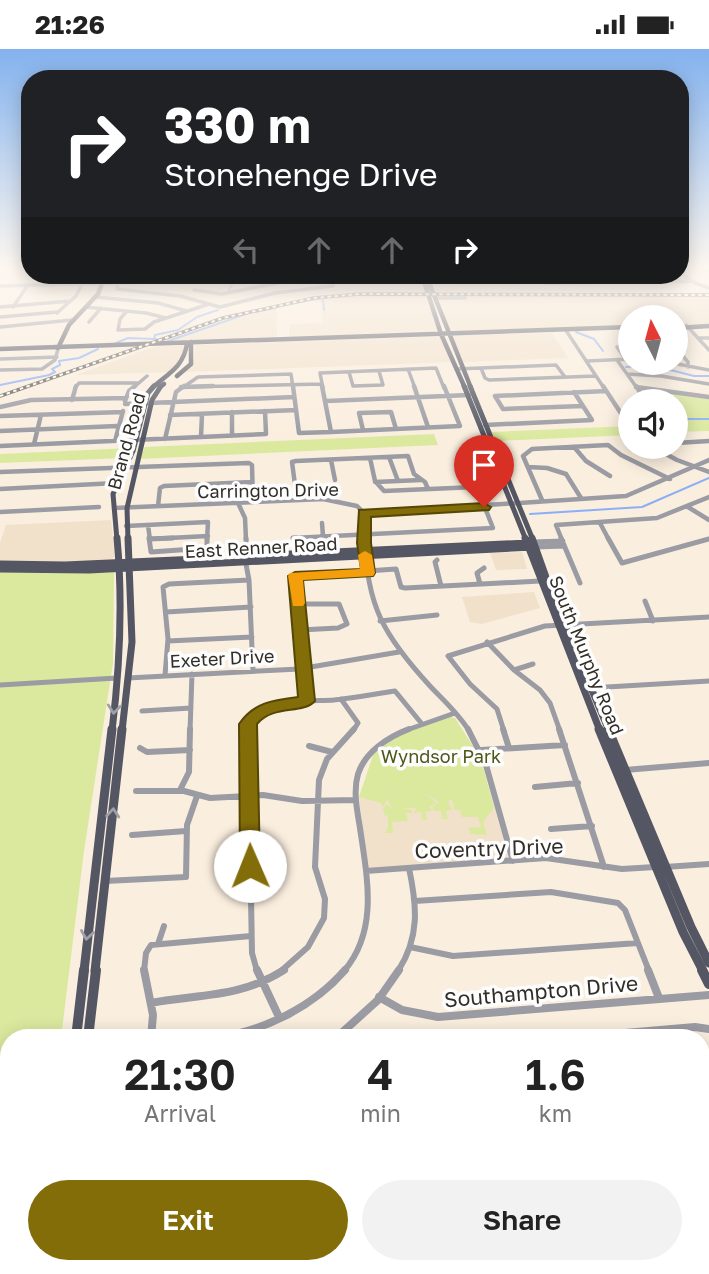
<!DOCTYPE html>
<html lang="en">
<head>
<meta charset="utf-8">
<style>
	:root { --surface:#fff; --page:#f2f2f2; --text:#222; --muted:#767676; --accent:#836d08 }
	body { margin:0; font-family:"Golos Text",sans-serif; background:var(--page); color:var(--text); height:100vh; display:flex; flex-direction:column; font-size:26px; white-space:nowrap }
	* { box-sizing:border-box; margin:0 }
	p { font-size:23px; color:var(--muted) }
	.icon { flex:none; width:38px; height:38px; fill:none; stroke:currentColor; stroke-width:2; stroke-linecap:round; stroke-linejoin:round }
	.map { position:relative; flex:1; overflow:hidden }
	.side { position:absolute; left:0px; top:980px; width:710px; height:245px; display:flex; flex-direction:column; background:var(--surface); border-radius:28px 28px 0 0; box-shadow:0 4px 18px #0003 }
	.side>* { flex:none }
	.banner { position:absolute; left:21px; top:21px; width:668px; height:214px; border-radius:28px; box-shadow:0 4px 18px #0003; background:#202124; color:#fff; overflow:hidden }
	.needle { width:46px; rotate:354deg }
	.buttons { position:absolute; left:618px; top:256px; display:grid; gap:14px }
	.buttons a { display:grid; place-items:center; width:70px; height:70px; border-radius:50%; background:var(--surface); box-shadow:0 4px 18px #0003; font-size:35px }
	.pin { position:absolute; display:grid; place-items:center; width:60px; height:60px; color:#fff; margin:-72px -30px; border-radius:50% 50% 50% 0; rotate:-45deg; box-shadow:0 0 7px #0007 }
	.pin .icon { rotate:45deg }
	.me { position:absolute; width:77px; margin:-38px; rotate:359deg; stroke-linejoin:round; filter:drop-shadow(0 0 5px #0008) }
	.turn { display:flex; align-items:center; gap:24px; height:147px; padding:0 28px; font-size:32px }
	.turn .icon { width:91px; height:91px; stroke-width:2.5 }
	.turn b { display:block; font-size:49px; line-height:60px }
	.lanes { display:flex; align-items:center; height:66px; padding:0 28px; background:#0003; justify-content:center; gap:35px; direction:ltr }
	.lanes .off { opacity:.35 }
	.eta { display:flex; justify-content:space-evenly; align-items:center; height:119px; text-align:center }
	.eta b { font-size:42px; font-weight:600; line-height:49px }
	.primary-button { display:flex; gap:14px; margin-top:auto; padding:14px 28px }
	.primary-button a { flex:1; height:80px; border-radius:42px; background:var(--accent); color:#fff; font-size:28px; font-weight:600; line-height:80px; text-align:center }
	.primary-button a+a { background:var(--page); color:var(--text) }
	.status { display:flex; justify-content:space-between; align-items:center; height:49px; padding:0 35px; background:var(--surface); direction:ltr }
	.status svg { height:19px; fill:currentColor }
	.map>svg:first-child { display:block }
</style>
</head>
<body>
<div class="status"><b>21:26</b><svg viewBox="0 0 49 12"><path d="M0 12V9h3v3zM5 12V6h3v6zM10 12V3h3v9zM15 12V0h3v12zM26 1h20v11H26zM47 4h2v5h-2z"/></svg></div>
<div class="map">
<svg width="709" height="1225" viewBox="0 0 709 1225">
	<rect width="100%" height="100%" fill="#faeede"/>
	<path fill="#f1e1cb" d="M353,246H427L438,281L289,289V275L323,274L320,249Z
		M436,246L709,247V275L676,276V268H630V277L452,282L448,280Z
		M277,256V289L168,293L248,264Z
		M552,284L568,309L463,313L452,286Z
		M437,287L441,288L452,313L185,323L194,310L195,296Z
		M186,296L185,307L175,323L76,326L156,297Z
		M111,471L115,508L108,512L73,515L0,512V494L6,476Z
		M522,503L527,520L496,521L490,504Z
		M534,543L540,559L482,575L470,573L462,548Z
		M489,739L509,810L367,820L359,748Z"/>
	<path fill="#dbe99f" d="M428,226H510L516,236L431,235Z
		M656,340L709,350V382L676,383V375L679,374L676,369V352H664Z
		M630,377V386L496,392L492,383Z
		M434,385L438,396L139,410L145,398Z
		M131,399L125,409L0,414V405Z
		M0,523H114L113,614L84,802L61,989H9V1216H25L22,1225H0Z
		M450,668L455,669L481,710L494,759L483,773L487,786L469,785L471,783L467,779L481,778L478,768H462L460,761H454L452,751L448,752L452,761L446,762L448,770H442L441,762H434L432,758L439,753L425,744L437,754L429,758L433,762L425,763L427,771H422L421,763L414,764L416,759H403L412,761V764H406L408,772L392,773L393,784H385L388,779V766L385,767L383,759L387,755L392,760L388,752L391,746L383,758L381,754L359,748L373,706L384,696L399,686Z"/>
	<g fill="none" stroke-linecap="round" stroke-linejoin="round">
		<path stroke="#8caef6" stroke-width="2" d="M218,227L224,226
			M416,231L421,233
			M229,241L235,230
			M545,245H709
			M323,251L324,261
			M251,262L322,249
			M256,263L275,259
			M576,283L594,290L603,302
			M154,290L162,291
			M168,292L252,263
			M116,294L128,289L154,290L155,286L178,281L197,268L218,261
			M626,318L651,316L694,327H709
			M0,336L49,326L55,323L52,320L60,316L59,312L79,309L98,300
			M663,344L669,352
			M676,361L687,370H709
			M530,465L642,458L709,429"/>
		<path stroke="#8caef6" stroke-width="2.5" d="M0,1162L9,1161
			M326,1225L327,1216"/>
		<path stroke="#8caef6" stroke-width="3.5" d="M701,218L709,222"/>
		<path stroke="#9a9ba3" stroke-width="3.5" d="M681,224L695,234L709,239
			M118,234L117,240L180,247L220,258L275,244L333,237L331,226
			M545,234L692,232
			M0,237L226,231
			M194,241L222,245L283,233L332,228
			M95,248L158,254L187,262
			M436,249H465
			M0,258L70,252
			M13,258L28,236
			M85,258L146,264L166,269
			M127,262L120,270L118,281L145,280L154,273L209,255
			M57,264L76,247L85,229
			M0,268L57,263
			M89,273L101,259
			M686,276L709,301
			M0,278L72,271
			M565,280L604,339
			M698,289H709
			M617,298L626,311
			M617,298H630
			M676,299L688,313V318
			M0,310L57,308
			M617,311L637,339
			M587,312L630,310
			M667,313L709,321
			M481,319L485,329L489,331L596,327
			M408,320L415,339
			M456,320L556,316L565,328
			M0,321L42,320L55,311L58,300
			M349,323L353,337L383,336L379,322
			M627,325L661,327L709,335
			M181,338L322,335
			M636,338L644,339
			M75,339L79,334H137
			M133,339L147,327
			M182,339L198,328L291,325L293,339
			M323,339L320,324L436,319L444,339"/>
		<path stroke="#9a9ba3" stroke-width="4.5" d="M293,337L299,384L331,383
			M322,337L331,383
			M414,337L428,378
			M603,337L630,378
			M636,337L646,352
			M181,338L213,337
			M636,338L709,348
			M72,351L76,337
			M125,352L129,342L135,337
			M326,352L469,346
			M125,355L294,348
			M582,357L503,360L495,347L606,342
			M0,358L31,351L126,349
			M232,363V387
			M170,366L296,361
			M0,367L123,363
			M485,376L592,371L574,343
			M363,381L359,364L391,363L396,380
			M0,382L117,377
			M331,383L460,377L444,337
			M201,388L202,365
			M165,390L176,343L184,337
			M115,392L123,362
			M676,394L709,392
			M34,395L41,366
			M0,397L266,385L265,362
			M651,397L677,411L709,423
			M574,398L586,412L610,427
			M389,408L398,432
			M370,409L375,432L384,442L476,438
			M331,411L335,431
			M528,418L547,419L566,425L581,449
			M0,423L249,414L252,416L253,453
			M375,433L421,431
			M0,440L116,434
			M297,451L292,413L296,412L408,407L414,425L425,433L428,440
			M542,451L523,407L532,400L608,396L621,406L670,430
			M238,454L245,469L246,491
			M158,457L160,439L164,437L252,433
			M688,458L709,471
			M114,459L323,450L357,457L364,464L365,491
			M0,463L99,458
			M364,464L626,447L709,411
			M322,474L323,487
			M600,474L609,491
			M148,476L150,491
			M126,477L208,473L207,491
			M293,489L493,479L472,426L468,424
			M149,490L208,487
			M562,491L556,476L657,469L709,448"/>
		<path stroke="#9a9ba3" stroke-width="5" d="M149,489L151,503L207,499V489
			M246,489L247,509
			M293,489H297
			M365,489C366,557 385,588 430,637C443,651 459,665 469,682
			M561,489L580,534
			M608,489L622,514L709,490
			M149,490L173,489
			M534,493L563,492
			M536,498L564,497
			M245,510L249,531L253,622
			M437,511L435,513L441,537
			M480,535L477,524L484,519
			M645,552L653,572
			M298,555H339L347,575L338,579L300,581
			M166,563L251,558
			M380,572L437,566
			M168,592L252,588
			M487,593L514,621L540,641L550,654L560,682
			M514,621L533,615
			M165,626L168,590L163,538L169,535L249,531
			M128,629L299,620L399,603
			M0,636L117,629
			M590,639L709,632
			M341,650L358,674L353,682
			M307,652L295,527L396,520L401,538L405,539L540,532
			M142,662L191,659
			M190,682L192,625
			M248,682C248,647 312,653 334,651C355,649 375,645 395,642L422,675
			M404,682L455,664
			M504,682L497,660L470,635L448,607L545,577L709,568"/>
		<path stroke="#9a9ba3" stroke-width="6" d="M248,680L252,904L257,922
			M468,680L486,716L513,812
			M503,680L509,699
			M559,680L604,818
			M309,697L332,703
			M140,699L147,703L190,701
			M481,701L565,696
			M625,721L709,714
			M535,738L578,734
			M180,741L189,723L190,680
			M136,742H184L210,749L263,746L302,752L356,751
			M551,780L592,777
			M132,786L186,782
			M665,818L709,815
			M366,822L546,809L622,820L655,818
			M105,832L186,828L187,776L197,747
			M415,852L551,843L618,854L625,861L649,922
			M158,895L164,877
			M410,898L453,907L638,894
			M144,922L146,904L151,896L251,887
			M281,922L308,898L324,869L325,850L315,818L319,731L327,710L354,680
			M344,922C379,881 367,828 360,779C357,761 353,742 358,725C365,703 388,688 409,680
			M398,922C420,888 417,857 409,819"/>
		<path stroke="#9a9ba3" stroke-width="8" d="M144,921L153,966L151,989
			M257,921L279,968
			M648,921L659,949
			M379,948L402,961L438,968L709,946
			M151,954C200,945 240,949 284,921
			M215,989C264,982 313,958 345,921
			M336,989L378,951L399,921
			M567,989L695,978L709,980
			M702,1060L709,1059
			M702,1101H709
			M702,1184H709
			M478,1216L479,1225"/>
		<path stroke="#545663" stroke-width="4.5" d="M422,226L441,285L465,339
			M430,236L471,339
			M676,279L709,277
			M58,299L69,276L98,245L105,226
			M0,300L630,278
			M177,327L191,315V293
			M152,339C168,324 183,319 187,295L191,293
			M159,339L164,335"/>
		<path stroke="#545663" stroke-width="5" d="M464,337L526,491
			M470,337L533,491
			M117,491L113,445L133,402L148,344L154,337
			M128,491L127,459L152,351L161,337"/>
		<path stroke="#545663" stroke-width="7" d="M525,489L600,682
			M532,489L553,548L609,682
			M248,507L527,494
			M0,515L65,516L198,510
			M0,520L89,521L532,498
			M112,682C120,617 123,553 117,489
			M122,682L132,593L128,489"/>
		<path stroke="#545663" stroke-width="9" d="M599,680L683,883L703,922
			M608,680L691,878L709,914
			M84,922L112,680
			M95,922L122,680"/>
		<path stroke="#545663" stroke-width="10" d="M702,921L709,935
			M76,989L84,921
			M88,989L96,921
			M35,1225L38,1216
			M54,1225L56,1216"/>
		<defs>
			<path id="rail" d="M0,347L223,269L314,249L360,245L709,246"/>
		</defs>
		<use href="#rail" stroke="#666057" stroke-width="3.5"/>
		<use href="#rail" stroke="#fdfdfd" stroke-width="2" stroke-dasharray="3.5" stroke-linecap="butt"/>
	</g>
	<defs><path id="oneway-chevron" d="M-2-3.5L2.5 0L-2 3.5" fill="none" stroke-width="1.6" stroke-linecap="round" stroke-linejoin="round" transform="scale(1.75)"/></defs>
	<g stroke="#a0a1a8">
		<use href="#oneway-chevron" transform="translate(114 660) rotate(96)"/>
		<use href="#oneway-chevron" transform="translate(113 764) rotate(-85)"/>
		<use href="#oneway-chevron" transform="translate(87 886) rotate(99)"/>
	</g>
	<linearGradient id="sky" x2="0" y2="1"><stop stop-color="#83b2ee"/><stop offset="0.56" stop-color="#fdf7f0"/><stop offset="1" stop-color="#fdf7f0" stop-opacity="0"/></linearGradient>
	<rect width="709" height="390" fill="url(#sky)"/>
	<path fill="#836d08" stroke="#554705" stroke-width="2" d="M484,454L491,458L489,461L371,468V494L375,524L373,527L303,531L315,652C302,666 274,655 257,675L260,817L257,822L250,824L243,822L240,817L239,675C254,653 274,651 298,648L288,527L295,523L361,520L357,494L359,461Z"/>
	<path fill="#f59e0b" d="M365,502L372,506L375,524L373,527L303,531L305,554L303,557H293L288,527L290,524L360,520L358,506Z"/>
	<g text-anchor="middle" dominant-baseline="central" stroke-width="7" stroke-linejoin="round" paint-order="stroke">
		<g font-size="18" fill="#312d27" stroke="#fdfdfd">
			<text transform="translate(126 392) rotate(-75)">Brand Road</text>
			<text transform="translate(268 441) rotate(-1)">Carrington Drive</text>
			<text transform="translate(261 498) rotate(-3)">East Renner Road</text>
			<text transform="translate(587 606) rotate(68)">South Murphy Road</text>
			<text transform="translate(222 609) rotate(-3)">Exeter Drive</text>
		</g>
		<g font-size="18" fill="#4e5719" stroke="#fdfdfd">
			<text x="441" y="707">Wyndsor Park</text>
		</g>
		<g font-size="21" fill="#312d27" stroke="#fdfdfd">
			<text transform="translate(489 799) rotate(-2)">Coventry Drive</text>
			<text transform="translate(541 942) rotate(-5)">Southampton Drive</text>
		</g>
	</g>
</svg>
<div class="buttons">
<a><svg class="needle" viewBox="-14 -14 28 28"><path d="M0-13l5 13h-10z" fill="#e53935"/><path d="M0 13l5-13h-10z" fill="#767676"/></svg></a>
<a><svg class="icon" aria-label="sound" viewBox="0 0 24 24"><path d="M4 9h4l5-4v14l-5-4H4zM17 9q2 3 0 6"/></svg></a>
</div>
<div class="pin" style="left:484px;top:458px;background:#d93025"><svg class="icon" aria-label="arrive" viewBox="0 0 24 24"><path d="M6 21V4h12l-3 4 3 4H6"/></svg></div>
<svg class="me" style="left:250px;top:817px" viewBox="-20 -20 40 40"><circle r="19" fill="#fff"/><path d="M0-13L10 11 0 6-10 11z" fill="#836d08"/></svg>
<div class="banner">
<div class="turn"><svg class="icon" aria-label="right" viewBox="0 0 24 24"><path d="M7 20v-9h11M14 6l5 5-5 5"/></svg><div><b>330 m</b>Stonehenge Drive</div></div>
<div class="lanes"><svg class="icon off" aria-label="left" viewBox="0 0 24 24"><path d="M17 20v-9H6M10 6l-5 5 5 5"/></svg><svg class="icon off" aria-label="ahead" viewBox="0 0 24 24"><path d="M12 20V5M6 11l6-6 6 6"/></svg><svg class="icon off" aria-label="ahead" viewBox="0 0 24 24"><path d="M12 20V5M6 11l6-6 6 6"/></svg><svg class="icon" aria-label="right" viewBox="0 0 24 24"><path d="M7 20v-9h11M14 6l5 5-5 5"/></svg></div>
</div>
<section class="side">
<div class="eta">
<div><b>21:30</b><p>Arrival</p></div>
<div><b>4</b><p>min</p></div>
<div><b>1.6</b><p>km</p></div>
</div>
<div class="primary-button"><a>Exit</a><a>Share</a></div>
</section>
</div>
</body>
</html>
